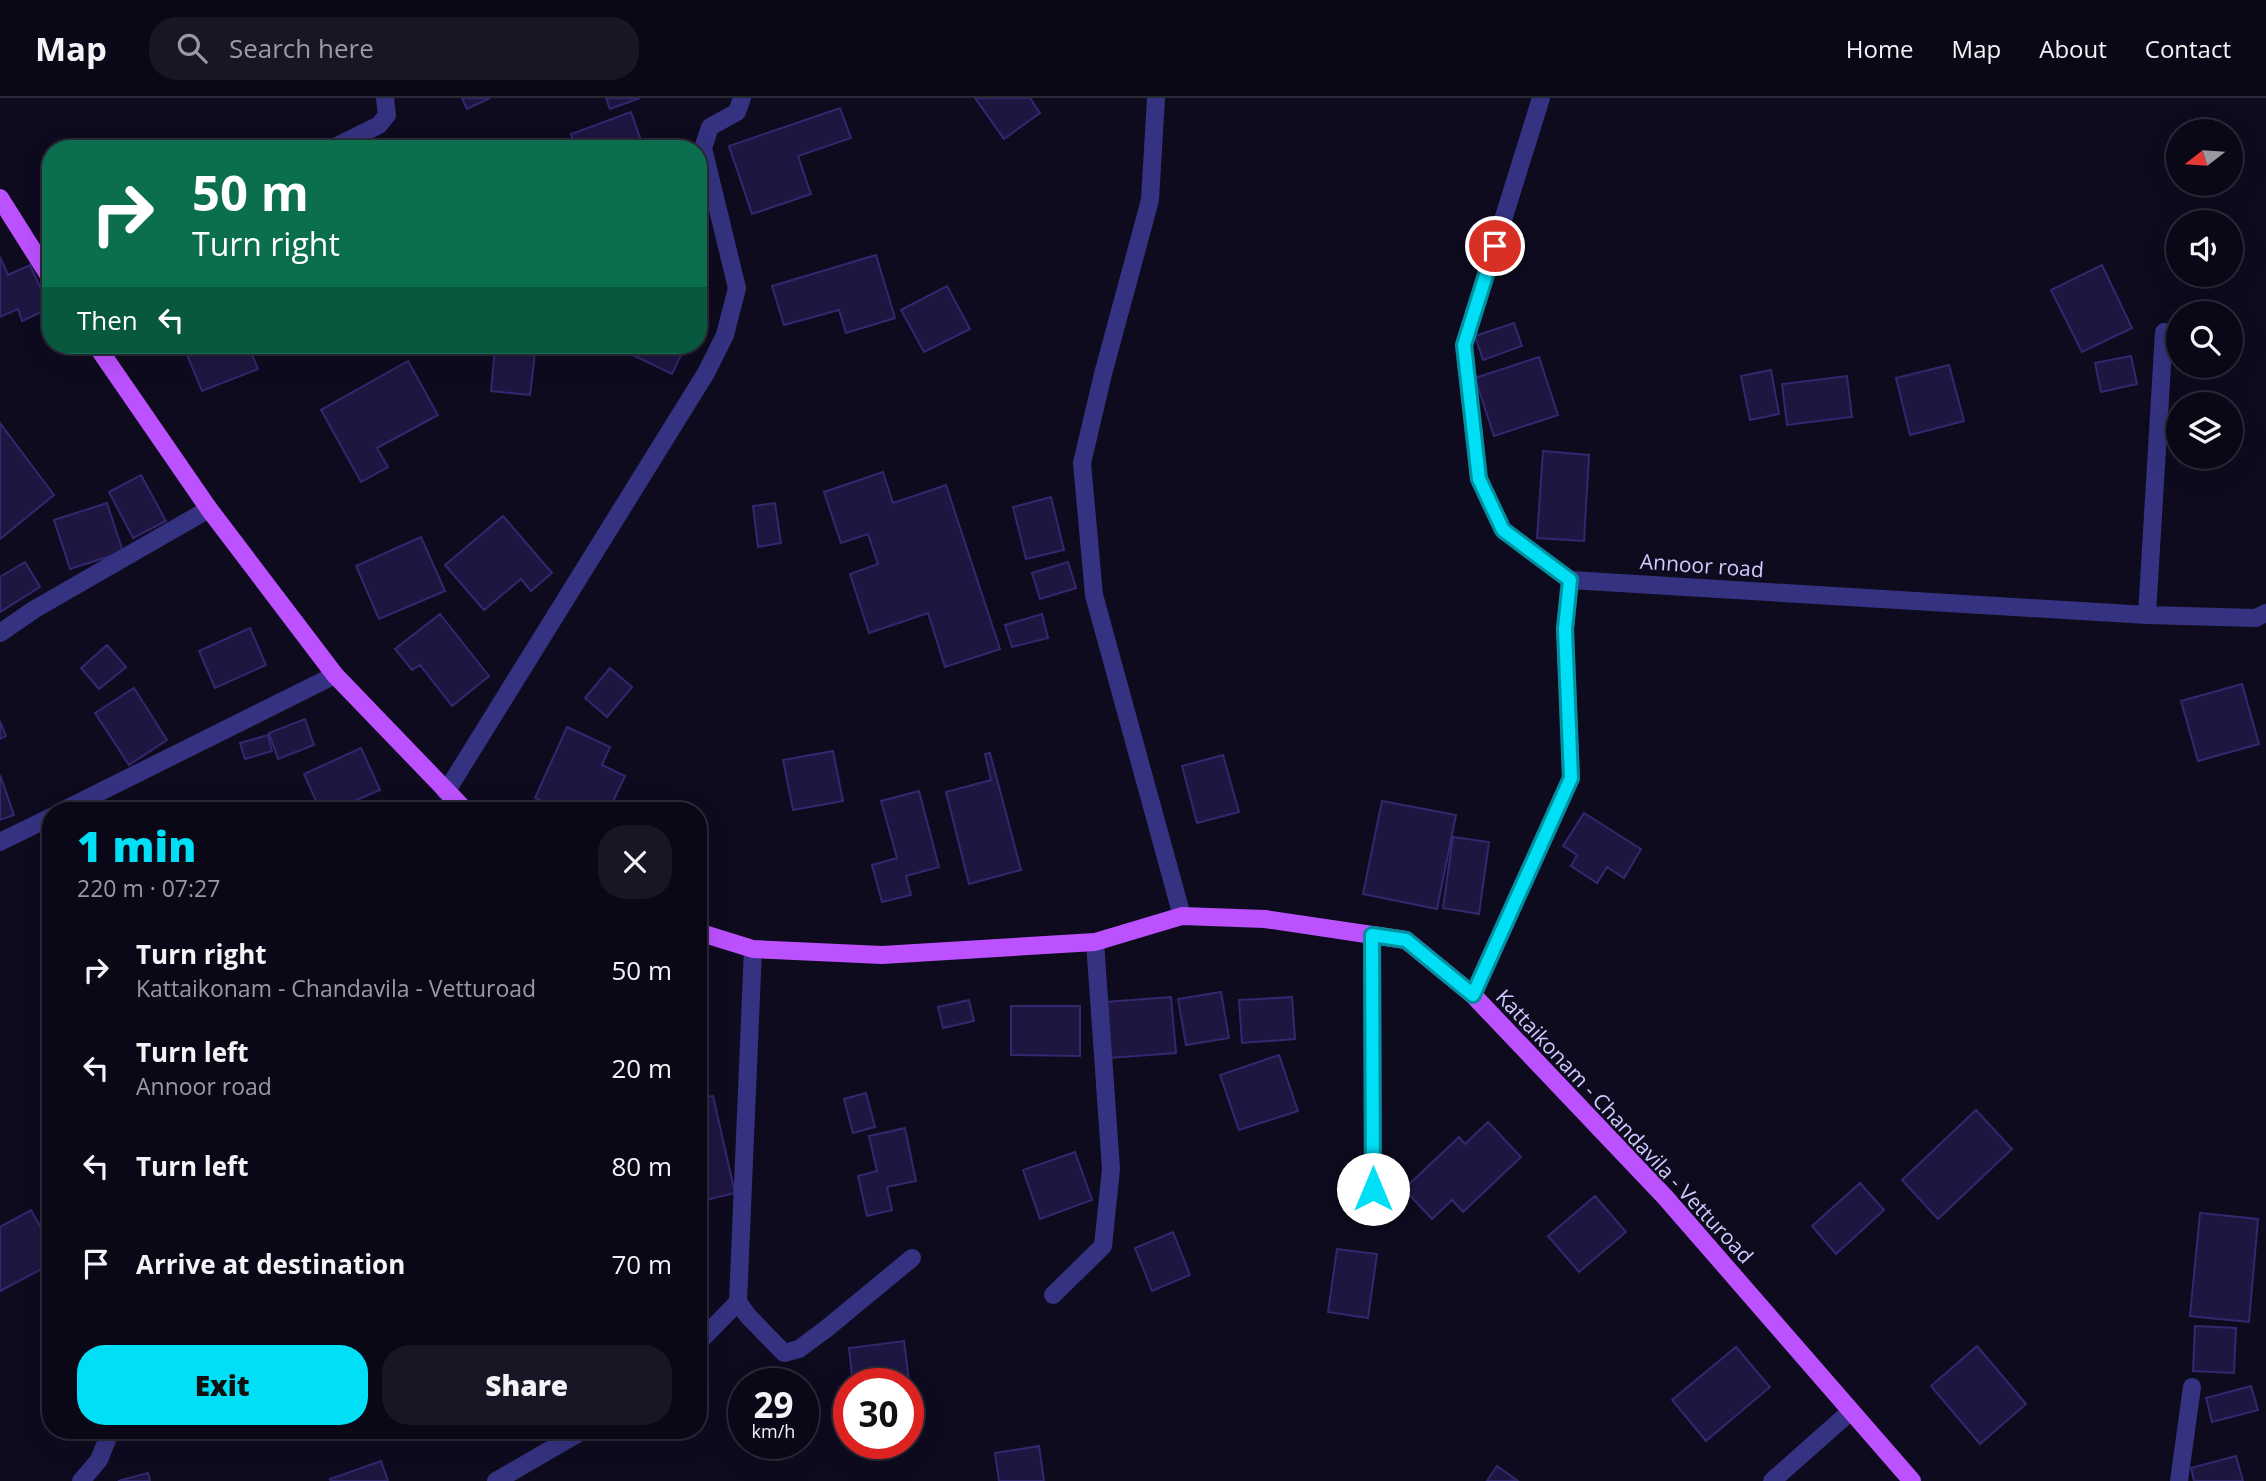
<!DOCTYPE html>
<html lang="en">
<head>
<meta charset="utf-8">
<style>
	:root { --surface:#0a0817; --page:#181624; --text:#f1f3f6; --muted:#999aa1; --line:#2a2936; --accent:#00dff5 }
	body { margin:0; font-family:"Open Sans",sans-serif; background:var(--page); color:var(--text); height:100vh; display:flex; flex-direction:column; font-size:26px; white-space:nowrap }
	* { box-sizing:border-box; margin:0 }
	p { font-size:23px; color:var(--muted) }
	.icon { flex:none; width:38px; height:38px; fill:none; stroke:currentColor; stroke-width:2; stroke-linecap:round; stroke-linejoin:round }
	.map { position:relative; flex:1; overflow:hidden }
	.drawer { position:absolute; left:42px; top:704px; width:665px; height:637px; display:flex; flex-direction:column; background:var(--surface); border-radius:28px; box-shadow:0 7px 28px #0002,0 0 0 2px var(--line) }
	.drawer>* { flex:none }
	.hud { position:absolute; left:42px; top:42px; width:665px; height:214px; border-radius:28px; box-shadow:0 7px 28px #0002,0 0 0 2px var(--line); background:#0b6e4f; color:#fff; overflow:hidden }
	.needle { width:46px; rotate:253deg }
	.tools { position:absolute; left:2166px; top:21px; display:grid; gap:14px }
	.tools a { display:grid; place-items:center; width:77px; height:77px; border-radius:50%; background:var(--surface); box-shadow:0 7px 28px #0002,0 0 0 2px var(--line); font-size:35px }
	.speed { position:absolute; left:728px; top:1270px; display:flex; gap:14px; font-size:35px; font-weight:700; text-align:center }
	.speed>* { display:grid; place-content:center; width:91px; height:91px; border-radius:50%; background:var(--surface); box-shadow:0 7px 28px #0002,0 0 0 2px var(--line); line-height:1 }
	.speed small { font-size:18px; font-weight:400 }
	.speed .limit { border:10px solid #d22; background:#fff; color:#111 }
	.pin { position:absolute; display:grid; place-items:center; width:60px; height:60px; color:#fff; margin:-30px; border:4px solid #fff; border-radius:50%; box-shadow:0 2px 7px #0007 }
	.me { position:absolute; width:77px; margin:-38px; rotate:0deg; stroke-linejoin:round; filter:drop-shadow(0 0 5px #0008) }
	.turn { display:flex; align-items:center; gap:24px; height:147px; padding:0 35px; font-size:32px }
	.turn .icon { width:91px; height:91px; stroke-width:2.5 }
	.turn b { display:block; font-size:49px; line-height:60px }
	.then { display:flex; align-items:center; height:66px; padding:0 35px; background:#0003; gap:14px; font-size:26px }
	.round { display:grid; place-items:center; flex:none; width:74px; height:74px; border-radius:28px; background:var(--page) }
	.summary { display:flex; align-items:center; justify-content:space-between; height:119px; padding:0 35px }
	h1 { font-size:42px; font-weight:800; line-height:52px; color:var(--accent) }
	.action { display:flex; gap:14px; margin-top:auto; padding:14px 35px }
	.action a { flex:1; height:80px; border-radius:28px; background:var(--accent); color:#111; font-size:28px; font-weight:800; line-height:80px; text-align:center }
	.action a+a { background:var(--page); color:var(--text) }
	ul { padding:0; list-style:none }
	li { display:flex; align-items:center; gap:21px; height:98px; padding:0 35px }
	li div { flex:1 }
	li b { display:block; font-size:26px }
	li em { font-style:normal }
	header { display:flex; align-items:center; gap:42px; box-sizing:border-box; height:98px; padding:0 35px; background:var(--surface); border-bottom:2px solid var(--line) }
	header strong { font-size:33px }
	nav { display:flex; gap:38px; margin-inline-start:auto; font-size:24px }
	.search { width:490px; height:63px; background:var(--page); display:flex; align-items:center; gap:18px; box-sizing:border-box; padding:0 24px; border-radius:28px; color:var(--muted); font-size:26px }
	.map>svg:first-child { display:block }
</style>
</head>
<body>
<header>
<strong>Map</strong>
<div class="search"><svg class="icon" aria-label="search" viewBox="0 0 24 24"><circle cx="10" cy="10" r="6"/><path d="M15 15l6 6"/></svg>Search here</div>
<nav><a>Home</a><a>Map</a><a>About</a><a>Contact</a></nav>
</header>
<div class="map">
<svg width="2266" height="1383" viewBox="0 0 2266 1383">
	<rect width="100%" height="100%" fill="#0e0b1f"/>
	<path fill="#1e1641" stroke="#34276f" stroke-width="2" d="M462,0H490L467,11Z
		M606,0H640L610,11Z
		M975,0H1030L1040,15L1004,41Z
		M840,10L851,40L798,58L811,96L752,116L729,48Z
		M631,14L644,51H576L571,36Z
		M172,41L177,51H155Z
		M876,157L895,220L846,235L839,212L784,227L772,188Z
		M0,159L8,177L30,167L50,210L22,223L18,211L0,219Z
		M2102,167L2132,230L2082,254L2051,192Z
		M947,188L970,231L924,254L901,212Z
		M1514,225L1522,248L1483,262L1475,238Z
		M183,247H248L258,271L202,293Z
		M612,247H686L672,276Z
		M495,250L535,255L530,297L491,293Z
		M2131,258L2137,286L2101,294L2095,265Z
		M1539,259L1558,317L1494,338L1475,280Z
		M408,263L438,317L377,350L388,369L361,384L321,312Z
		M1949,267L1964,323L1910,337L1896,280Z
		M1771,272L1779,316L1750,322L1741,278Z
		M1847,278L1852,319L1787,327L1782,286Z
		M0,325L54,397L0,441Z
		M1543,353L1589,357L1584,443L1537,440Z
		M883,374L893,405L946,387L1000,551L945,569L928,515L869,535L850,476L878,466L868,436L841,445L824,394Z
		M141,377L166,423L133,440L109,394Z
		M1051,399L1064,452L1026,461L1013,409Z
		M107,405L123,454L70,471L54,422Z
		M775,405L781,445L758,449L753,408Z
		M503,418L552,475L531,493L521,481L484,512L445,467Z
		M421,439L445,493L379,521L356,468Z
		M25,464L40,489L0,514V479Z
		M1068,464L1076,490L1040,501L1032,475Z
		M440,516L489,578L452,608L420,567L412,572L395,551Z
		M1042,516L1048,540L1012,549L1005,527Z
		M250,530L266,567L215,590L199,553Z
		M107,547L126,569L99,591L81,570Z
		M610,570L632,589L607,619L585,600Z
		M2242,586L2259,646L2198,663L2181,603Z
		M134,590L167,642L129,667L95,615Z
		M305,621L314,647L278,661L269,635Z
		M0,623L6,638L0,641Z
		M567,629L610,649L602,667L625,678L609,712H562L535,700Z
		M268,637L272,653L245,661L240,645Z
		M361,650L380,692L334,712H320L304,676Z
		M833,653L843,703L793,712L783,662Z
		M990,655L1021,772L969,786L946,694L991,682L985,656Z
		M1223,657L1239,714L1197,725L1182,668Z
		M0,677L14,717L0,722Z
		M919,693L939,769L906,778L911,797L882,804L872,767L897,760L881,703Z
		M1382,703L1456,717L1437,811L1363,796Z
		M1584,715L1641,751L1624,780L1607,769L1597,785L1571,768L1577,757L1563,748Z
		M1453,739L1489,744L1479,816L1443,810Z
		M1221,894L1229,940L1186,947L1178,901Z
		M1171,899L1176,955L1109,960L1105,904Z
		M1292,899L1295,941L1242,945L1239,902Z
		M969,902L974,923L943,930L938,909Z
		M1011,908H1080V958L1011,957Z
		M1279,957L1298,1013L1239,1032L1220,977Z
		M866,995L875,1029L853,1035L844,1001Z
		M713,998L735,1095L698,1104V1001Z
		M1976,1012L2012,1051L1938,1121L1902,1082Z
		M1488,1024L1521,1059L1463,1114L1452,1102L1432,1121L1404,1091L1459,1039L1465,1046Z
		M905,1030L916,1083L887,1089L892,1112L867,1118L858,1078L877,1073L869,1038Z
		M1075,1054L1092,1102L1040,1121L1023,1072Z
		M1860,1085L1884,1112L1836,1156L1812,1128Z
		M1595,1098L1626,1134L1579,1174L1548,1138Z
		M31,1112L51,1148V1166L0,1193V1129Z
		M2200,1115L2258,1121L2249,1224L2190,1218Z
		M1173,1134L1190,1177L1152,1193L1135,1150Z
		M1337,1151L1377,1156L1368,1220L1328,1214Z
		M2195,1228L2236,1230L2234,1275L2193,1273Z
		M904,1243L911,1298H908V1286H853L849,1250Z
		M1977,1248L2026,1306L1980,1346L1931,1288Z
		M1736,1249L1770,1289L1706,1343L1672,1302Z
		M2251,1288L2258,1312L2212,1324L2206,1300Z
		M1039,1348L1044,1383H999L995,1355Z
		M2236,1358L2243,1383H2194L2191,1370Z
		M381,1363L388,1383H331L330,1381Z
		M1497,1368L1518,1383H1487Z
		M148,1375L150,1383H118Z"/>
	<g fill="none" stroke-linecap="round" stroke-linejoin="round">
		<path stroke="#353381" stroke-width="18" d="M1156,0L1150,102L1103,276L1082,365L1094,497L1182,818
			M1541,0L1464,247L1479,381L1503,432L1570,482
			M331,51L379,27L387,17L385,0
			M2147,517L2164,234
			M0,535L35,511L209,411
			M446,694L706,275L725,237L737,190L703,50L710,29L737,14L742,0
			M64,712L335,577
			M0,744L51,719
			M1372,837L1373,1091
			M1473,897L1571,680L1565,531L1570,482L2147,517L2256,520L2266,515
			M1053,1197L1103,1148L1111,1071L1095,844
			M738,1204L748,1218L784,1255L799,1251L826,1231L912,1160
			M698,1245L738,1204L753,851
			M81,1383L99,1362L111,1332
			M496,1383L584,1332
			M1772,1383L1851,1313
			M2179,1383L2192,1289"/>
		<path stroke="#bc51ff" stroke-width="18" d="M0,100L51,181
			M96,247L209,411L335,577L465,712
			M698,834L753,851L882,857L1095,844L1182,818L1265,821L1406,842L1473,897L1665,1099L1912,1383"/>
	</g>
	<g fill="none" stroke-linecap="round" stroke-linejoin="round">
		<defs>
			<path id="route" d="M1373,1091L1372,837L1406,842L1473,897L1571,680L1565,531L1570,482L1503,432L1479,381L1464,247L1495,148"/>
		</defs>
		<use href="#route" stroke="#00919f" stroke-width="18"/>
		<use href="#route" stroke="#00dff5" stroke-width="12"/>
	</g>
	<g text-anchor="middle" dominant-baseline="central" stroke-width="5" stroke-linejoin="round" paint-order="stroke">
		<g font-size="21" fill="#cfcaff" stroke="#0e0b1f">
			<text transform="translate(1702 467) rotate(4)">Annoor road</text>
			<text transform="translate(1625 1028) rotate(47)">Kattaikonam - Chandavila - Vetturoad</text>
		</g>
	</g>
</svg>
<div class="tools">
<a><svg class="needle" viewBox="-14 -14 28 28"><path d="M0-13l5 13h-10z" fill="#e53935"/><path d="M0 13l5-13h-10z" fill="#999aa1"/></svg></a>
<a><svg class="icon" aria-label="sound" viewBox="0 0 24 24"><path d="M4 9h4l5-4v14l-5-4H4zM17 9q2 3 0 6"/></svg></a>
<a><svg class="icon" aria-label="search" viewBox="0 0 24 24"><circle cx="10" cy="10" r="6"/><path d="M15 15l6 6"/></svg></a>
<a><svg class="icon" aria-label="layers" viewBox="0 0 24 24"><path d="M12 4l9 5-9 5-9-5zM3 14l9 5 9-5"/></svg></a>
</div>
<div class="speed"><div>29<small>km/h</small></div><div class="limit">30</div></div>
<div class="pin" style="left:1495px;top:148px;background:#d93025"><svg class="icon" aria-label="arrive" viewBox="0 0 24 24"><path d="M6 21V4h12l-3 4 3 4H6"/></svg></div>
<svg class="me" style="left:1373px;top:1091px" viewBox="-20 -20 40 40"><circle r="19" fill="#fff"/><path d="M0-13L10 11 0 6-10 11z" fill="#00dff5"/></svg>
<div class="hud">
<div class="turn"><svg class="icon" aria-label="right" viewBox="0 0 24 24"><path d="M7 20v-9h11M14 6l5 5-5 5"/></svg><div><b>50 m</b>Turn right</div></div>
<div class="then">Then<svg class="icon" aria-label="left" viewBox="0 0 24 24"><path d="M17 20v-9H6M10 6l-5 5 5 5"/></svg></div>
</div>
<section class="drawer">
<div class="summary"><div><h1>1 min</h1><p>220 m · 07:27</p></div><a class="round"><svg class="icon" aria-label="close" viewBox="0 0 24 24"><path d="M6 6l12 12M18 6L6 18"/></svg></a></div>
<ul>
<li><svg class="icon" aria-label="right" viewBox="0 0 24 24"><path d="M7 20v-9h11M14 6l5 5-5 5"/></svg><div><b>Turn right</b><p>Kattaikonam - Chandavila - Vetturoad</p></div><em>50 m</em></li>
<li><svg class="icon" aria-label="left" viewBox="0 0 24 24"><path d="M17 20v-9H6M10 6l-5 5 5 5"/></svg><div><b>Turn left</b><p>Annoor road</p></div><em>20 m</em></li>
<li><svg class="icon" aria-label="left" viewBox="0 0 24 24"><path d="M17 20v-9H6M10 6l-5 5 5 5"/></svg><div><b>Turn left</b></div><em>80 m</em></li>
<li><svg class="icon" aria-label="arrive" viewBox="0 0 24 24"><path d="M6 21V4h12l-3 4 3 4H6"/></svg><div><b>Arrive at destination</b></div><em>70 m</em></li>
</ul>
<div class="action"><a>Exit</a><a>Share</a></div>
</section>
</div>
</body>
</html>
